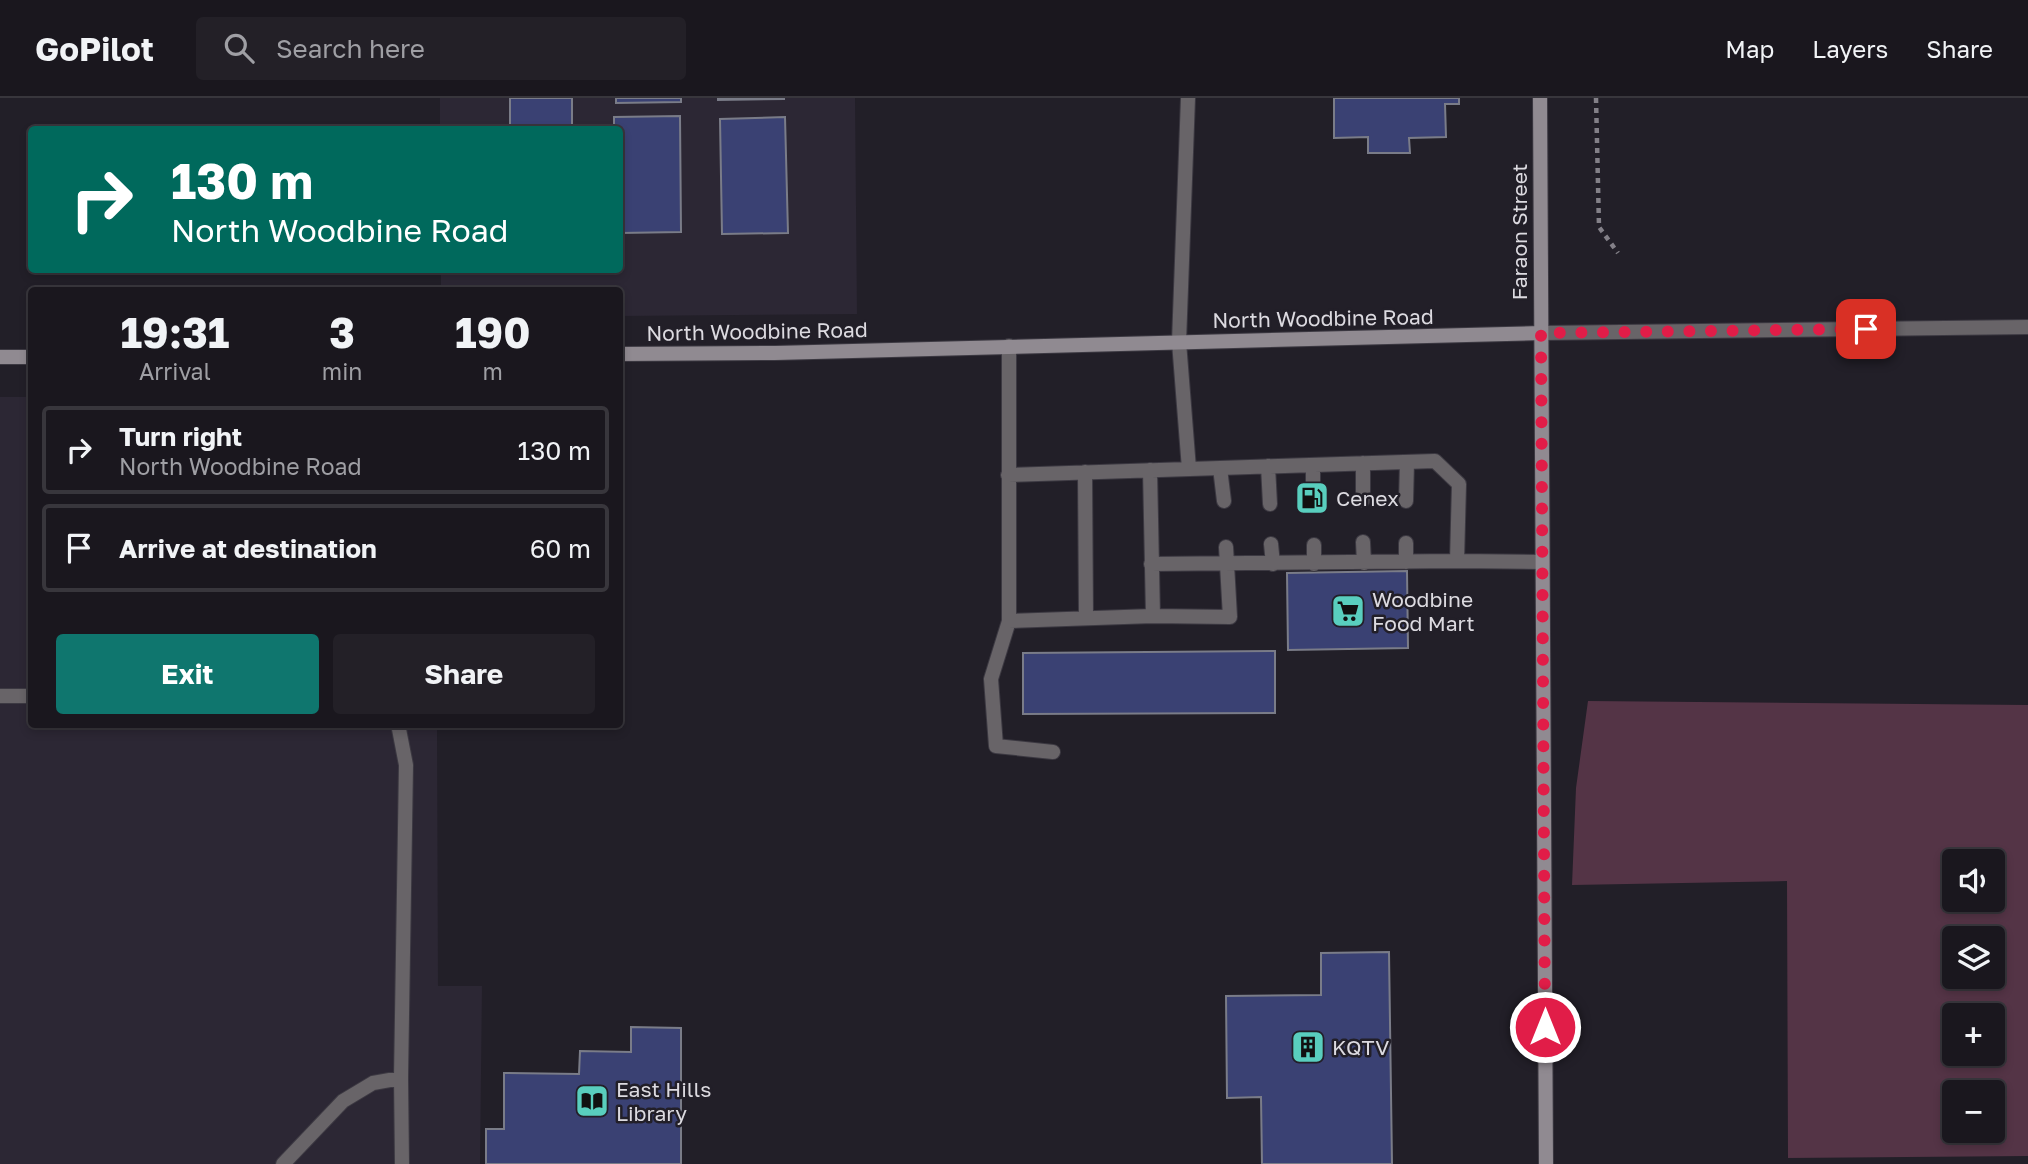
<!DOCTYPE html>
<html lang="en">
<head>
<meta charset="utf-8">
<style>
	:root { --surface:#1a171e; --page:#232027; --text:#f1f3f6; --muted:#9f9fa4; --line:#38363c; --accent:#0f766e }
	body { margin:0; font-family:"Golos Text",sans-serif; background:var(--page); color:var(--text); height:100vh; display:flex; flex-direction:column; font-size:26px; white-space:nowrap }
	* { box-sizing:border-box; margin:0 }
	p { font-size:23px; color:var(--muted) }
	.icon { flex:none; width:38px; height:38px; fill:none; stroke:currentColor; stroke-width:2; stroke-linecap:round; stroke-linejoin:round }
	.map { position:relative; flex:1; overflow:hidden }
	.drawer { position:absolute; left:28px; top:189px; width:595px; height:441px; display:flex; flex-direction:column; background:var(--surface); border-radius:7px; box-shadow:0 4px 10px #0003,0 0 0 2px var(--line) }
	.drawer>* { flex:none }
	.top-card { position:absolute; left:28px; top:28px; width:595px; height:147px; border-radius:7px; box-shadow:0 4px 10px #0003,0 0 0 2px var(--line); background:#00695c; color:#fff; overflow:hidden }
	.controls { position:absolute; left:1942px; top:751px; display:grid; gap:14px }
	.controls a { display:grid; place-items:center; width:63px; height:63px; border-radius:7px; background:var(--surface); box-shadow:0 4px 10px #0003,0 0 0 2px var(--line); font-size:35px }
	.pin { position:absolute; display:grid; place-items:center; width:60px; height:60px; color:#fff; margin:-30px; border-radius:14px; box-shadow:0 4px 10px #0006 }
	.me { position:absolute; width:77px; margin:-38px; rotate:0deg; stroke-linejoin:round; filter:drop-shadow(0 0 5px #0008) }
	.turn { display:flex; align-items:center; gap:24px; height:147px; padding:0 28px; font-size:32px }
	.turn .icon { width:91px; height:91px; stroke-width:2.5 }
	.turn b { display:block; font-size:49px; line-height:60px }
	.eta { display:flex; justify-content:space-evenly; align-items:center; height:119px; text-align:center }
	.eta b { font-size:42px; font-weight:700; line-height:49px }
	.action { display:flex; gap:14px; margin-top:auto; padding:14px 28px }
	.action a { flex:1; height:80px; border-radius:7px; background:var(--accent); color:#fff; font-size:28px; font-weight:700; line-height:80px; text-align:center }
	.action a+a { background:var(--page); color:var(--text) }
	ul { padding:0; list-style:none }
	li { display:flex; align-items:center; gap:21px; height:88px; margin:0 14px 10px; padding:0 14px; border:4px solid var(--line); border-radius:7px }
	li div { flex:1 }
	li b { display:block; font-size:26px }
	li em { font-style:normal }
	header { display:flex; align-items:center; gap:42px; box-sizing:border-box; height:98px; padding:0 35px; background:var(--surface); border-bottom:2px solid var(--line) }
	header strong { font-size:33px }
	nav { display:flex; gap:38px; margin-inline-start:auto; font-size:24px }
	.search { width:490px; height:63px; background:var(--page); display:flex; align-items:center; gap:18px; box-sizing:border-box; padding:0 24px; border-radius:7px; color:var(--muted); font-size:26px }
	.map>svg:first-child { display:block }
</style>
</head>
<body>
<header>
<strong>GoPilot</strong>
<div class="search"><svg class="icon" aria-label="search" viewBox="0 0 24 24"><circle cx="10" cy="10" r="6"/><path d="M15 15l6 6"/></svg>Search here</div>
<nav><a>Map</a><a>Layers</a><a>Share</a></nav>
</header>
<div class="map">
<svg width="2028" height="1066" viewBox="0 0 2028 1066">
	<rect width="100%" height="100%" fill="#221f28"/>
	<path fill="#2c2734" d="M440,0H855L857,216L620,218V192H441V172H620V32L440,31Z
		M0,299H31L32,626L437,627L438,888H482L480,1066H0Z"/>
	<path fill="#543446" fill-rule="evenodd" d="M1588,603L2028,607V1058L1788,1060L1787,783L1572,787L1576,690ZM1955,763H1993V802H1955ZM1955,840H1993V878H1955ZM1955,917H1993V956H1955ZM1955,994H1993V1032H1955Z"/>
	<path fill="#3a4173" stroke="#7a7c88" stroke-width="2" d="M510,0H572V32H510Z
		M616,0H681V4L616,5Z
		M718,0H784V1L718,2Z
		M1334,0H1459V6H1445L1446,39L1409,40L1410,55H1368V39L1334,40Z
		M680,18L681,134L620,135V32H614V19Z
		M785,19L788,135L722,136L720,21Z
		M1407,473L1408,550L1288,552L1287,475Z
		M1275,553V615L1023,616V555Z
		M1389,854L1392,1066H1262L1261,999L1227,1000L1226,898L1321,897V855Z
		M631,929L681,930V1066H486V1031H504V975L579,976L580,953L631,954Z"/>
	<g fill="none" stroke-linecap="round" stroke-linejoin="round">
		<defs>
			<path id="service" d="M1188,0L1179,244L1189,371
				M1009,248V523L1153,518L1230,519L1226,449
				M1363,365V402
				M1313,367V407
				M1268,368L1270,406
				M1220,370L1435,363L1459,386L1457,463L1542,464
				M1150,372L1153,518
				M1085,374L1086,519
				M1008,377L1220,370L1224,403
				M1406,403L1407,364
				M1363,444L1364,465
				M1406,445V464
				M1271,446L1273,466
				M1314,447V466
				M1151,466L1457,463
				M1009,523L991,581L996,648L1053,654
				M0,598H32
				M401,980L402,1066
				M283,1066L343,1003L373,985L401,980L406,667L398,626"/>
			<path id="tertiary" d="M1541,235L2028,229"/>
			<path id="secondary" d="M1540,0L1546,1066
				M620,256L775,255L1541,235
				M0,259H32"/>
		</defs>
		<use href="#service" stroke="#3c3942" stroke-width="16"/>
		<use href="#tertiary" stroke="#3c3942" stroke-width="16"/>
		<use href="#secondary" stroke="#3c3942" stroke-width="16"/>
		<path stroke="#838088" stroke-width="4.5" stroke-dasharray="5 5" stroke-linecap="butt" d="M1596,0L1599,129L1618,155"/>
		<use href="#service" stroke="#686468" stroke-width="14"/>
		<use href="#tertiary" stroke="#686468" stroke-width="14"/>
		<use href="#secondary" stroke="#908a91" stroke-width="14"/>
	</g>
	<g fill="none" stroke-linecap="round" stroke-linejoin="round">
		<path stroke="#e11d48" stroke-width="12" stroke-dasharray="0 21.6" d="M1545,929L1541,235L1866,231"/>
	</g>
	<defs>
		<symbol id="fuel-square" viewBox="-11 -11 22 22"><rect x="-9" y="-9" width="18" height="18" rx="4" fill="#59cebe" stroke="#221f28"/><path d="M-5.5-6h7V0h2V4h1.3V-2.5L3-4.5l.8-.8L6-3V5H2.5V1h-1V6h-7ZM-4.2-4.7v3.2H.2V-4.7Z" fill="#111"/></symbol>
		<symbol id="supermarket-square" viewBox="-11 -11 22 22"><rect x="-9" y="-9" width="18" height="18" rx="4" fill="#59cebe" stroke="#221f28"/><path d="M-6-5.5h2.5l.6 2H6L4.5 2H-2.5L-4.4-4H-6ZM-1.5 3.2a1.3 1.3 0 1 0 .1 0ZM3 3.2a1.3 1.3 0 1 0 .1 0Z" fill="#111"/></symbol>
		<symbol id="building-square" viewBox="-11 -11 22 22"><rect x="-9" y="-9" width="18" height="18" rx="4" fill="#59cebe" stroke="#221f28"/><path d="M-4-6H4V6H1V3H-1V6H-4ZM-2.5-4.3h1.7v1.8h-1.7ZM.8-4.3h1.7v1.8H.8ZM-2.5-1h1.7V.8h-1.7ZM.8-1h1.7V.8H.8Z" fill="#111"/></symbol>
		<symbol id="library-square" viewBox="-11 -11 22 22"><rect x="-9" y="-9" width="18" height="18" rx="4" fill="#59cebe" stroke="#221f28"/><path d="M-6-4Q-3-5.5-.7-3.5V5Q-3 3-6 4ZM6-4Q3-5.5 .7-3.5V5Q3 3 6 4Z" fill="#111"/></symbol>
	</defs>
	<g fill-rule="evenodd">
		<use href="#fuel-square" x="1293" y="381" width="38" height="38"/>
		<use href="#supermarket-square" x="1329" y="494" width="38" height="38"/>
		<use href="#building-square" x="1289" y="930" width="38" height="38"/>
		<use href="#library-square" x="573" y="984" width="38" height="38"/>
	</g>
	<g text-anchor="middle" dominant-baseline="central" stroke-width="5" stroke-linejoin="round" paint-order="stroke">
		<g font-size="21" fill="#dcdae0" stroke="#221f28">
			<text transform="translate(1519 134) rotate(-90)">Faraon Street</text>
			<text transform="translate(1323 220) rotate(-1)">North Woodbine Road</text>
			<text transform="translate(757 233) rotate(-1)">North Woodbine Road</text>
		</g>
		<g font-size="21" fill="#dcdae0" stroke="#221f28" text-anchor="start">
			<text x="1336" y="400">Cenex</text>
			<text x="1372" y="501">Woodbine<tspan x="1372" dy="24">Food Mart</tspan></text>
			<text x="1332" y="949">KQTV</text>
			<text x="616" y="991">East Hills<tspan x="616" dy="24">Library</tspan></text>
		</g>
	</g>
</svg>
<div class="controls">
<a><svg class="icon" aria-label="sound" viewBox="0 0 24 24"><path d="M4 9h4l5-4v14l-5-4H4zM17 9q2 3 0 6"/></svg></a>
<a><svg class="icon" aria-label="layers" viewBox="0 0 24 24"><path d="M12 4l9 5-9 5-9-5zM3 14l9 5 9-5"/></svg></a>
<a>+</a>
<a>−</a>
</div>
<div class="pin" style="left:1866px;top:231px;background:#d93025"><svg class="icon" aria-label="arrive" viewBox="0 0 24 24"><path d="M6 21V4h12l-3 4 3 4H6"/></svg></div>
<svg class="me" style="left:1545px;top:929px" viewBox="-20 -20 40 40"><circle r="17" fill="#e11d48" stroke="#fff" stroke-width="3"/><path d="M0-11L8 9 0 5-8 9z" fill="#fff"/></svg>
<div class="top-card">
<div class="turn"><svg class="icon" aria-label="right" viewBox="0 0 24 24"><path d="M7 20v-9h11M14 6l5 5-5 5"/></svg><div><b>130 m</b>North Woodbine Road</div></div>
</div>
<section class="drawer">
<div class="eta">
<div><b>19:31</b><p>Arrival</p></div>
<div><b>3</b><p>min</p></div>
<div><b>190</b><p>m</p></div>
</div>
<ul>
<li><svg class="icon" aria-label="right" viewBox="0 0 24 24"><path d="M7 20v-9h11M14 6l5 5-5 5"/></svg><div><b>Turn right</b><p>North Woodbine Road</p></div><em>130 m</em></li>
<li><svg class="icon" aria-label="arrive" viewBox="0 0 24 24"><path d="M6 21V4h12l-3 4 3 4H6"/></svg><div><b>Arrive at destination</b></div><em>60 m</em></li>
</ul>
<div class="action"><a>Exit</a><a>Share</a></div>
</section>
</div>
</body>
</html>
